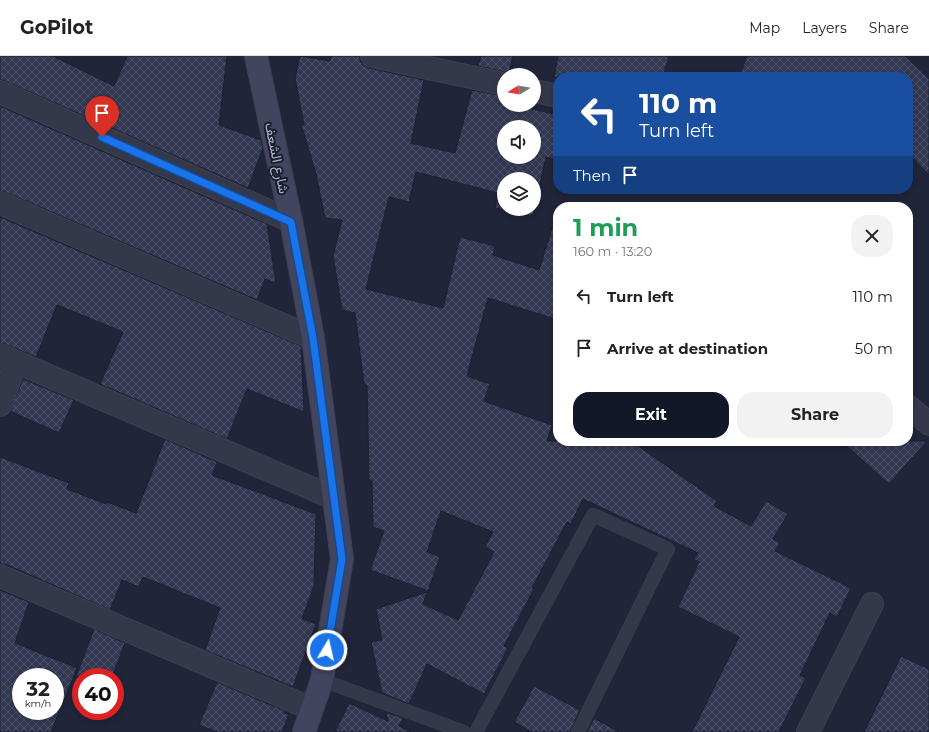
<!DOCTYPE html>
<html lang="en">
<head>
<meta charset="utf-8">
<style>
	:root { --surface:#fff; --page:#f2f2f2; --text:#222; --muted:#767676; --line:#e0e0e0; --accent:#111827 }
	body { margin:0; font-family:Montserrat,Vazirmatn,sans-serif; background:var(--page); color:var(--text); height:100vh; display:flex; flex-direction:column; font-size:15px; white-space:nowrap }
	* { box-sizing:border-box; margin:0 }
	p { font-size:13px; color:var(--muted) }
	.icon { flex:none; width:22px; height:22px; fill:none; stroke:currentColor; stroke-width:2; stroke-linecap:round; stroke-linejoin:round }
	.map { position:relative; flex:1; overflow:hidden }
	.drawer { position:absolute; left:553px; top:146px; width:360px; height:244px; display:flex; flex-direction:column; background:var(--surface); border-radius:16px; box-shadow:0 2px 6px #0003 }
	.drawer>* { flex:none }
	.guide { position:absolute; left:553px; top:16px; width:360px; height:122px; border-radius:16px; box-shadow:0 2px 6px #0003; background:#1a4fa0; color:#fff; overflow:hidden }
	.needle { width:26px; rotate:259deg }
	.tools { position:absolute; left:497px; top:12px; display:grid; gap:8px }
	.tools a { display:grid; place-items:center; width:44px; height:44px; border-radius:50%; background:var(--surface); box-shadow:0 2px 6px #0003; font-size:20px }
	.speed { position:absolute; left:12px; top:612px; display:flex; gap:8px; font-size:20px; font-weight:700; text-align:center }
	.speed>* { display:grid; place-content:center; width:52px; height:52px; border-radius:50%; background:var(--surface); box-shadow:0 2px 6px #0003; line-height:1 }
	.speed small { font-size:10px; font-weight:400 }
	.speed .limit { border:6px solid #d22; background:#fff; color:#111 }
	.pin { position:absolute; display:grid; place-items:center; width:34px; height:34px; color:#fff; margin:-41px -17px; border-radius:50% 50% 50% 0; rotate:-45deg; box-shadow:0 0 4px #0007 }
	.pin .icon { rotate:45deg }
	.me { position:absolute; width:44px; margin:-22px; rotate:9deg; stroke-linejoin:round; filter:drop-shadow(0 0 3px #0008) }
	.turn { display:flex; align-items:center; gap:14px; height:84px; padding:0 20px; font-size:18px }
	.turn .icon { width:52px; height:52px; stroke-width:2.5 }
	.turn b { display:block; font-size:28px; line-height:34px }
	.then { display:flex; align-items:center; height:38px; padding:0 20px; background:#0003; gap:8px; font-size:15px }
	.round { display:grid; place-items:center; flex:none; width:42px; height:42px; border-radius:16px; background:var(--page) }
	.headline { display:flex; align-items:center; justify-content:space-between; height:68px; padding:0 20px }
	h1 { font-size:24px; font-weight:700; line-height:30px; color:#1e9e55 }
	.cta { display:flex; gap:8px; margin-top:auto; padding:8px 20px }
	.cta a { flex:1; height:46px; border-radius:16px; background:var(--accent); color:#fff; font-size:16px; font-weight:700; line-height:46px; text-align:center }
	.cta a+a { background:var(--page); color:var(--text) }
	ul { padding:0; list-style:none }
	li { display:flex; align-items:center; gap:12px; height:52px; padding:0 20px }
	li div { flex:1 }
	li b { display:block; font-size:15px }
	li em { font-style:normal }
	header { display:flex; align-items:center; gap:24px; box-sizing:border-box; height:56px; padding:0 20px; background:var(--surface); border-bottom:1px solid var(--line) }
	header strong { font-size:19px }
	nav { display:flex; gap:22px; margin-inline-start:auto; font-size:14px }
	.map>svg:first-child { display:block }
</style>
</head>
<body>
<header>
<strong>GoPilot</strong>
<nav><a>Map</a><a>Layers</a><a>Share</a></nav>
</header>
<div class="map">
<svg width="929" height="676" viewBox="0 0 929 676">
	<defs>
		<pattern id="building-cross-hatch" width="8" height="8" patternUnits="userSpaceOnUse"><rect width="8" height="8" fill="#323851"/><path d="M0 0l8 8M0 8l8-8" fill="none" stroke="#4d5269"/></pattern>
	</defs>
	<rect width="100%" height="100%" fill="#20253a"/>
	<path fill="url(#building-cross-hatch)" stroke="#1b1f31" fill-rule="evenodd" d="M0,0H53L114,30L127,0H227L219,69L261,84L263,92L248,132L5,25L0,24Z
		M300,0L330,5L331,0H360V4L363,9L369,12L424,24L411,87L455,97L472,34L504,40L503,46L504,49H516L558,59V104L546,101L533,160L495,152L498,137L416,116L409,146L389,141L366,233L443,252L460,181L495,190L493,199L539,214L553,169L558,170V264L488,242L467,320L490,328L484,345L552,369L547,385H631L717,445L714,450L751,470L766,445L788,458L773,483L780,487L775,495L851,532L837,561L830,557L800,619L806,622L779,676H692L739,581L678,551L699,506L694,503L698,497L583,443L571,468L567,466L532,532L534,533L504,590L508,592L484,638L427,608L409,648L382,637L371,586L382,584L376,553L427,536L423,548L458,564L494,496L485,491L493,476L441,455L427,496L440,501L428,535L370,514L384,475L373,471L372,425L369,424L367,329H364L355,257L342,254L333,200L342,164L325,162L316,118L301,68L304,69L295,22ZM504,71H534V101H504ZM504,123H534V153H504Z
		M481,0H513L509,17L478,10Z
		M558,0H669L663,21H554Z
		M747,0H905L929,23V119L908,97V21H739Z
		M0,50L267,168L276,227L265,223L257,244L5,136L0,135Z
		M0,161L301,290L304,356L247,333L227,383L100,328L123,276L57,249L36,301L5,288L0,287Z
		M23,323L74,344L59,377L10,355Z
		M165,383L217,406L212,419L316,458L314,530L302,563L316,568L293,631L205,594L220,552L143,521L139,531L122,524L110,554L5,508H0V401L69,427L67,433L106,448L107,446L136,457Z
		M841,385H927L889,428Z
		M0,534L29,546L15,587L77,612L51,676H0ZM21,621H55V655H21Z
		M94,573L125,587L112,621H76Z
		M901,600L929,613V676H864Z
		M217,626L285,655L284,657L289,658L282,676H217L199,669Z
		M534,630L580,654L570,676H532L514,666Z
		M349,647L388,665L386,656L403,662L399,670L411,676H335Z
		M594,662L619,676H587Z"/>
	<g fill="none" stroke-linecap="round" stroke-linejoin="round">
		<defs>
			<path id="lane" d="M322,624L464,676
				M476,676L593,459L668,493L578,676"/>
			<path id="street" d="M372,0L504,28
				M534,35L558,40
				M0,36L291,165
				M0,147L313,282
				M0,299L334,442
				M0,349L16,306
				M908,350L929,368
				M0,520L312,653
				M808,676L872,548"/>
			<path id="secondary" d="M256,0L291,165L313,282L342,503L322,624L304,676"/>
		</defs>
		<use href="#lane" stroke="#3d4154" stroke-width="14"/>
		<use href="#street" stroke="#3d4154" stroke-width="24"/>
		<use href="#secondary" stroke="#3d4154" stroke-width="24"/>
		<use href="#lane" stroke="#34384a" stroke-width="13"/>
		<use href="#street" stroke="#34384a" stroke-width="22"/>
		<use href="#secondary" stroke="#42455d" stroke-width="22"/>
	</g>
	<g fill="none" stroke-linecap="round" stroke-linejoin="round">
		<defs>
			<path id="route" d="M102,81L291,166L313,282L342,503L327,594"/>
		</defs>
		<use href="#route" stroke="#114b97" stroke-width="10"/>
		<use href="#route" stroke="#1a73e8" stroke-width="7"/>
	</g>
	<g text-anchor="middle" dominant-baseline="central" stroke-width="4" stroke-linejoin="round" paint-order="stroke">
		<g font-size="14" fill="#afb2c7" stroke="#191d2f">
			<text transform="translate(277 102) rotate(78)">شارع الشعف</text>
		</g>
	</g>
</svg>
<div class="tools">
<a><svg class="needle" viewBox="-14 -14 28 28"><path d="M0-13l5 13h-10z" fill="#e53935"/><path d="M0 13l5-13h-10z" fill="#767676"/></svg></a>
<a><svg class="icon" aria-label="sound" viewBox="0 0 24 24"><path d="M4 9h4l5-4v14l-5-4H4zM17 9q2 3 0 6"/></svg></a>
<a><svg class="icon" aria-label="layers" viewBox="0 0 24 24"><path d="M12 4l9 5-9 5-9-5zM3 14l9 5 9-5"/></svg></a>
</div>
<div class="speed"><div>32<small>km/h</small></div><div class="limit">40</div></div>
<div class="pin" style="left:102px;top:81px;background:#d93025"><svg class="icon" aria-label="arrive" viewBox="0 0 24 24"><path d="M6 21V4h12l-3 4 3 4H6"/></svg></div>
<svg class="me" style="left:327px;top:594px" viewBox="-20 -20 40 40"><circle r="17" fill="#1a73e8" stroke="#fff" stroke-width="3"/><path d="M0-11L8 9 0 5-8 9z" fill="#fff"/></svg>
<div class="guide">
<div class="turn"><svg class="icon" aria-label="left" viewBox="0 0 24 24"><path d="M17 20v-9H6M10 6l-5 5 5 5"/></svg><div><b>110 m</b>Turn left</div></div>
<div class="then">Then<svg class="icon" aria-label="arrive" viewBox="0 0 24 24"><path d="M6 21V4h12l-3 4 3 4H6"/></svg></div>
</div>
<section class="drawer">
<div class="headline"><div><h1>1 min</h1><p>160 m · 13:20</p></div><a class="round"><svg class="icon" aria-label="close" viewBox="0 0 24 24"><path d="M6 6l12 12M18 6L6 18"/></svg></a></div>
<ul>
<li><svg class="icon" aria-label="left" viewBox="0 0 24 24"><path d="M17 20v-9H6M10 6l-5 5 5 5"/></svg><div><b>Turn left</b></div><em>110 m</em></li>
<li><svg class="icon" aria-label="arrive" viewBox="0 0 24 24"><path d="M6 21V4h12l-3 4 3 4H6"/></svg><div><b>Arrive at destination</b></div><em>50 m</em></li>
</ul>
<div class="cta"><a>Exit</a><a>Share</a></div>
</section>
</div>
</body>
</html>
